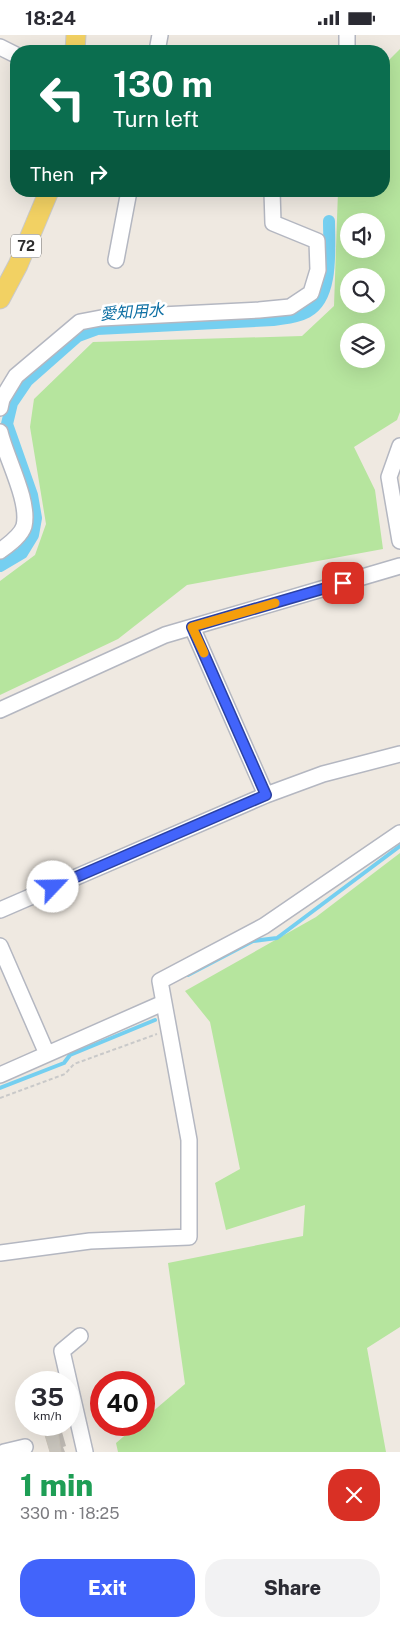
<!DOCTYPE html>
<html lang="en">
<head>
<meta charset="utf-8">
<style>
	:root { --surface:#fff; --page:#f2f2f3; --text:#2b2b33; --muted:#7c7c81; --accent:#4264fb }
	body { margin:0; font-family:"Public Sans","Noto Sans JP",sans-serif; background:var(--page); color:var(--text); height:100vh; display:flex; flex-direction:column; font-size:19px; white-space:nowrap }
	* { box-sizing:border-box; margin:0 }
	p { font-size:16px; color:var(--muted) }
	.icon { flex:none; width:28px; height:28px; fill:none; stroke:currentColor; stroke-width:2; stroke-linecap:round; stroke-linejoin:round }
	.map { position:relative; height:1417px; overflow:hidden }
	.panel { display:flex; flex-direction:column; background:var(--surface); flex:1 }
	.panel>* { flex:none }
	.guide { position:absolute; left:10px; top:10px; width:380px; height:152px; border-radius:20px; box-shadow:0 5px 20px #0002; background:#0b6e4f; color:#fff; overflow:hidden }
	.buttons { position:absolute; left:340px; top:178px; display:grid; gap:10px }
	.buttons a { display:grid; place-items:center; width:45px; height:45px; border-radius:50%; background:var(--surface); box-shadow:0 5px 20px #0002; font-size:25px }
	.speed { position:absolute; left:15px; top:1336px; display:flex; gap:10px; font-size:25px; font-weight:700; text-align:center }
	.speed>* { display:grid; place-content:center; width:65px; height:65px; border-radius:50%; background:var(--surface); box-shadow:0 5px 20px #0002; line-height:1 }
	.speed small { font-size:12px; font-weight:400 }
	.speed .limit { border:8px solid #d22; background:#fff; color:#111 }
	.pin { position:absolute; display:grid; place-items:center; width:42px; height:42px; color:#fff; margin:-21px; border-radius:10px; box-shadow:0 2px 8px #0006 }
	.me { position:absolute; width:55px; margin:-28px; rotate:66deg; stroke-linejoin:round; filter:drop-shadow(0 0 4px #0008) }
	.turn { display:flex; align-items:center; gap:18px; height:105px; padding:0 20px; font-size:22px }
	.turn .icon { width:65px; height:65px; stroke-width:2.5 }
	.turn b { display:block; font-size:35px; line-height:42px }
	.then { display:flex; align-items:center; height:48px; padding:0 20px; background:#0003; gap:10px; font-size:19px }
	.round { display:grid; place-items:center; flex:none; width:52px; height:52px; border-radius:20px; background:var(--page) }
	.headline { display:flex; align-items:center; justify-content:space-between; height:85px; padding:0 20px }
	h1 { font-size:30px; font-weight:800; line-height:38px; color:#1e9e55 }
	.button { display:flex; gap:10px; margin-top:auto; padding:10px 20px }
	.button a { flex:1; height:58px; border-radius:20px; background:var(--accent); color:#fff; font-size:20px; font-weight:800; line-height:58px; text-align:center }
	.button a+a { background:var(--page); color:var(--text) }
	.status { display:flex; justify-content:space-between; align-items:center; height:35px; padding:0 25px; background:var(--surface); direction:ltr }
	.status svg { height:14px; fill:currentColor }
	.map>svg:first-child { display:block }
</style>
</head>
<body>
<div class="status"><b>18:24</b><svg viewBox="0 0 49 12"><path d="M0 12V9h3v3zM5 12V6h3v6zM10 12V3h3v9zM15 12V0h3v12zM26 1h20v11H26zM47 4h2v5h-2z"/></svg></div>
<div class="map">
<svg width="400" height="1417" viewBox="0 0 400 1417">
	<rect width="100%" height="100%" fill="#efe9e1"/>
	<path fill="#b6e59e" fill-rule="evenodd" d="M400,14V377L397,385L354,412L375,455L383,514L187,550L118,604L0,660V546L35,520L46,489L30,392L34,364L93,307L302,301L334,271L338,156H384V30ZM349,186H376V214H349ZM349,241H376V269H349ZM349,296H376V324H349Z
		M400,818V1292L367,1313L386,1417H118L116,1408L137,1390H144V1384L185,1349L168,1228L303,1201L305,1170L226,1195L215,1148L240,1134L210,987L185,956L316,882Z"/>
	<path fill="#0003" d="M44,1390H60L66,1411L63,1412L65,1417H51Z"/>
	<g fill="none" stroke-linecap="round" stroke-linejoin="round">
		<path stroke="#75cff0" stroke-width="4" d="M188,940L253,906L277,903L400,811
			M0,1053L64,1028L70,1020L155,985"/>
		<path stroke="#75cff0" stroke-width="12" d="M0,531L22,518L33,500L36,483L32,460L7,389L12,368L27,346L78,301L97,294L273,285C285,283 296,283 307,277C334,263 329,212 329,186"/>
	</g>
	<path fill="#cbc7bf" stroke="#cbc5ba" d="M42,1390H57L61,1417H50Z"/>
	<g fill="none" stroke-linecap="round" stroke-linejoin="round">
		<defs>
			<path id="minor" d="M0,12L16,20
				M157,16L160,0
				M347,16V0
				M116,225L129,156
				M0,373L2,364L16,341L80,287L101,283L259,275L290,272L311,258L318,235L317,206L273,188L272,156
				M0,397C6,423 30,466 24,491C21,501 8,510 0,516
				M400,411L389,442L400,506
				M192,592L266,760
				M0,675L165,600L400,531
				M0,875L266,760L323,739L400,719
				M0,911L47,1019
				M0,1040L163,968
				M0,1218L90,1206L189,1202V1105L160,946L264,891L400,798
				M80,1301L62,1316L85,1417
				M4,1417L25,1412"/>
			<path id="major" d="M75,16L76,0
				M0,264L18,230L49,156"/>
		</defs>
		<use href="#minor" stroke="#b4b7c1" stroke-width="18"/>
		<use href="#major" stroke="#c9c9c9" stroke-width="21"/>
		<path stroke="#c9c9c9" stroke-width="2" stroke-dasharray="4 2.5" stroke-linecap="butt" d="M0,1063L65,1039L74,1029L157,999"/>
		<use href="#minor" stroke="#fff" stroke-width="15"/>
		<use href="#major" stroke="#f2d163" stroke-width="19"/>
	</g>
	<g fill="none" stroke-linecap="round" stroke-linejoin="round">
		<defs>
			<path id="route" d="M53,852L266,760L192,592L343,548"/>
		</defs>
		<use href="#route" stroke="#2b41a3" stroke-width="12"/>
		<use href="#route" stroke="#4264fb" stroke-width="9"/>
		<path stroke="#f59e0b" stroke-width="9" d="M204,618L192,592L275,568"/>
	</g>
	<g text-anchor="middle" dominant-baseline="central" stroke-width="5" stroke-linejoin="round" paint-order="stroke">
		<rect fill="#fff" stroke="#6d6d6d" stroke-width="1" x="11" y="199.5" width="30" height="23" rx="4"/>
		<g font-size="14" font-weight="bold" fill="#2e2e2e">
			<text x="26" y="211">72</text>
		</g>
		<g font-size="16" font-style="italic" fill="#0d6fa3" stroke="#fff">
			<text transform="translate(132 277) rotate(-4)">愛知用水</text>
		</g>
	</g>
</svg>
<div class="buttons">
<a><svg class="icon" aria-label="sound" viewBox="0 0 24 24"><path d="M4 9h4l5-4v14l-5-4H4zM17 9q2 3 0 6"/></svg></a>
<a><svg class="icon" aria-label="search" viewBox="0 0 24 24"><circle cx="10" cy="10" r="6"/><path d="M15 15l6 6"/></svg></a>
<a><svg class="icon" aria-label="layers" viewBox="0 0 24 24"><path d="M12 4l9 5-9 5-9-5zM3 14l9 5 9-5"/></svg></a>
</div>
<div class="speed"><div>35<small>km/h</small></div><div class="limit">40</div></div>
<div class="pin" style="left:343px;top:548px;background:#d93025"><svg class="icon" aria-label="arrive" viewBox="0 0 24 24"><path d="M6 21V4h12l-3 4 3 4H6"/></svg></div>
<svg class="me" style="left:53px;top:852px" viewBox="-20 -20 40 40"><circle r="19" fill="#fff"/><path d="M0-13L10 11 0 6-10 11z" fill="#4264fb"/></svg>
<div class="guide">
<div class="turn"><svg class="icon" aria-label="left" viewBox="0 0 24 24"><path d="M17 20v-9H6M10 6l-5 5 5 5"/></svg><div><b>130 m</b>Turn left</div></div>
<div class="then">Then<svg class="icon" aria-label="right" viewBox="0 0 24 24"><path d="M7 20v-9h11M14 6l5 5-5 5"/></svg></div>
</div>
</div>
<section class="panel">
<div class="headline"><div><h1>1 min</h1><p>330 m · 18:25</p></div><a class="round" style="background:#d93025;color:#fff"><svg class="icon" aria-label="close" viewBox="0 0 24 24"><path d="M6 6l12 12M18 6L6 18"/></svg></a></div>
<div class="button"><a>Exit</a><a>Share</a></div>
</section>
</body>
</html>
